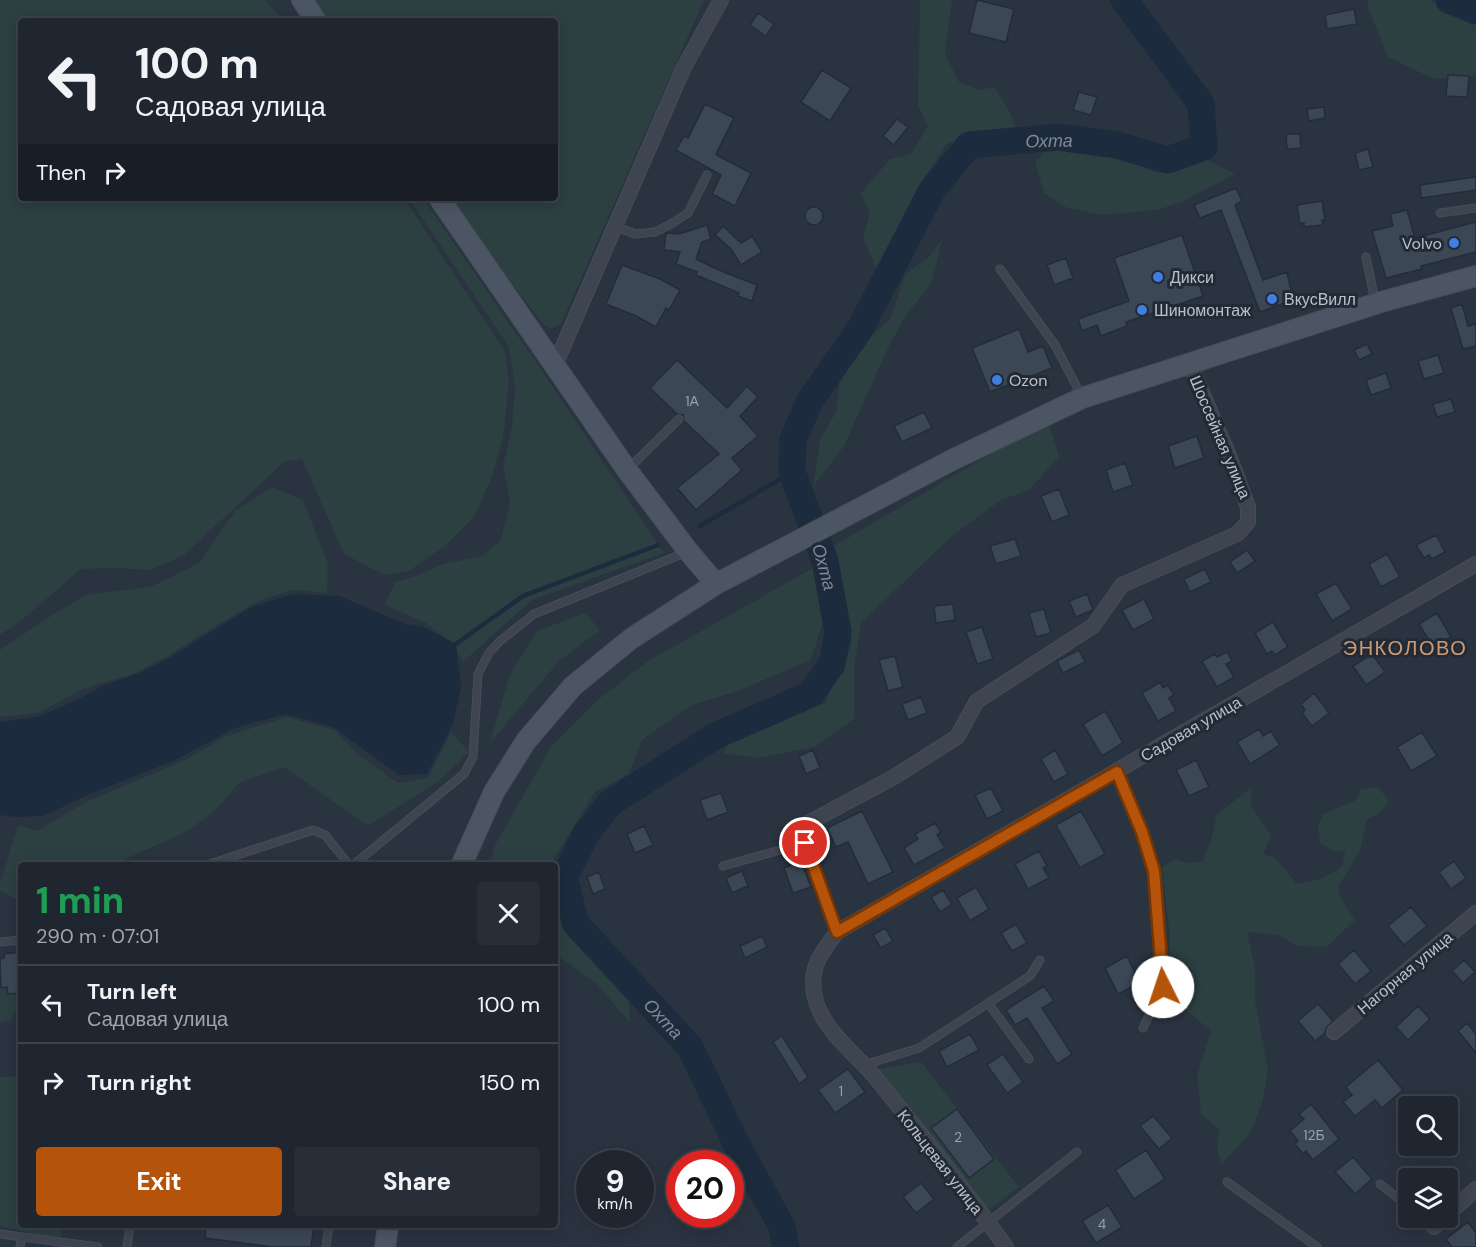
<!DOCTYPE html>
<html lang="en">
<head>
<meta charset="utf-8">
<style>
	:root { --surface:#202630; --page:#282e38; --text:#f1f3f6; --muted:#a2a5ab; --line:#3d434c; --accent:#b45309 }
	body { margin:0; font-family:"DM Sans",sans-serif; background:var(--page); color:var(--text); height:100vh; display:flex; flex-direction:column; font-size:22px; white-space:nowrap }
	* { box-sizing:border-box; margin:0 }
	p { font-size:20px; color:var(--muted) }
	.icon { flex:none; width:33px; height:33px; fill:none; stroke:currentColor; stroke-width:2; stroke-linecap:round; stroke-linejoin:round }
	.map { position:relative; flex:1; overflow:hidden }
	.sheet { position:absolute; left:18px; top:862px; width:540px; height:366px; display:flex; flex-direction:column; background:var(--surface); border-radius:6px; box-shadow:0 3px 15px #0003,0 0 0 2px var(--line) }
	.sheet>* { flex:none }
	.top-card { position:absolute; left:18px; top:18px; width:540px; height:183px; border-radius:6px; box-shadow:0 3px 15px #0003,0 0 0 2px var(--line); background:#202630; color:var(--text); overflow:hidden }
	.buttons { position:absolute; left:1398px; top:1096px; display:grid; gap:12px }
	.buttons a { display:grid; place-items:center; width:60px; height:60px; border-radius:6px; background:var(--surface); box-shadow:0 3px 15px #0003,0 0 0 2px var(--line); font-size:30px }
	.speed { position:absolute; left:576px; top:1150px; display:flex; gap:12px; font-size:30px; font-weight:700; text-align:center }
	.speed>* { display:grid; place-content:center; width:78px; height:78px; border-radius:50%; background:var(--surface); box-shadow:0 3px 15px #0003,0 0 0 2px var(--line); line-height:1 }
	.speed small { font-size:15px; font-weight:400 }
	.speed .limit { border:9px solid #d22; background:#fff; color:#111 }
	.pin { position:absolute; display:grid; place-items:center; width:51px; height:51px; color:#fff; margin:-26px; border:3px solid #fff; border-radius:50%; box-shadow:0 2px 6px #0007 }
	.me { position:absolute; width:66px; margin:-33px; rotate:356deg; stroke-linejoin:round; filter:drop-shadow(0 0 4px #0008) }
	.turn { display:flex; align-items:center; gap:21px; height:126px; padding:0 18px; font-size:27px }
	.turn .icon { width:78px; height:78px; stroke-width:2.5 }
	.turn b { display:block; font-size:42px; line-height:51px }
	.then { display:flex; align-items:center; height:57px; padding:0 18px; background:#0003; gap:12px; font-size:22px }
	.round { display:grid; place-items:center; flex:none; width:63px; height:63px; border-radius:6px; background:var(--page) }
	.summary { display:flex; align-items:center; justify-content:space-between; height:102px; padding:0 18px }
	h1 { font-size:36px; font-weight:800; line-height:45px; color:#1e9e55 }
	.button { display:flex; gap:12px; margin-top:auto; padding:12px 18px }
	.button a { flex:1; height:69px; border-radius:6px; background:var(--accent); color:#fff; font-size:24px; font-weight:800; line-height:69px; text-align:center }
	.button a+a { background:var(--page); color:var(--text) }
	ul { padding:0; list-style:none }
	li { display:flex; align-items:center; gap:18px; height:78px; padding:0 18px; border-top:2px solid var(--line) }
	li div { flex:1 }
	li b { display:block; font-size:22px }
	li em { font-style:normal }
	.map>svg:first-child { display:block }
</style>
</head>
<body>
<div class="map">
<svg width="1476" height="1247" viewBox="0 0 1476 1247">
	<rect width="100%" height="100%" fill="#2a3340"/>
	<path fill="#2c3f41" d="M0,0H265L284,21H21V198H404L505,351L509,382L503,438L491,479L475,516L445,546L409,571L384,575L344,554L302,459L284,462L184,555L151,570L114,568L81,569L22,620L0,635Z
		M314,0H704L561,324L551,329L544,325L448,201L452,198H555V21H346L343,18L329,21Z
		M920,0H952L945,54L959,82L980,90L994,87L1008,108L1017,131L984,132L947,144L917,189L879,274L863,238L870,212L860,194L890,159L911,154L928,126L918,105Z
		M1367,0H1430L1447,10L1476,18V76L1434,79L1388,57L1369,10Z
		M1048,147L1095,150L1159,173L1205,159L1235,174L1182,202L1157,210L1101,215L1065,207L1044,193L1035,163Z
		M418,198H423L543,372L664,553L532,600L463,662L451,643L426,623L385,605L395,582L416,576L443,564L482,556L501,540L510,501L503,467L512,426L515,387L509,347L412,203Z
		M942,239L932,282L905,317L890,344L844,446L813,487L820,440L836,412L840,377L862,343L890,320L905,274L929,257Z
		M1048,420L1059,457L1029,490L1001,500L952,536L861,623L854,669V719L815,747L758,758L723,753L732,737L825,703L852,643L834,546Z
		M272,487L303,500L328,564L327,593L292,590L258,601L199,636L170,655L133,674L85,688L38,713L0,717V650L46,619L85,595L150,587L199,563L235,511Z
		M815,567L824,618L811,660L738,691L692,705L642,740L629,774L595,792L555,857L553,865H489L495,845L551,747L600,698L648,661Z
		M585,613L600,630L559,661L490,743L510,674L537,631Z
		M287,717L334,730L358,754L398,783L428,778L451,732L469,752L439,781L368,826L284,767L239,783L216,810L186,832L112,865L21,866V896L15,898L0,891V883L18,825L37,831L86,802L185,760L224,737Z
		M1252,787L1251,806L1271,835L1263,854L1275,858L1297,884L1320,879L1342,867L1345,852L1331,850L1320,843L1318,826L1323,814L1356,800L1361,789L1378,787L1389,801L1381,812L1367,819L1360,851L1338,887L1341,899L1355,920L1327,947L1296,946L1279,935L1247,932L1255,968V1001L1268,1068L1263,1100L1251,1132L1222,1164L1217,1152L1219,1129L1201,1114L1197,1076L1211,1031L1175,1001L1168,983L1170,939L1162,867L1175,859L1186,863L1203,861L1212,837L1216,815Z
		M555,912L569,935L592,949L613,978L629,993L630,1023L597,984L555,954Z
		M0,981L1,988L7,987L8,994L21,993V1000L11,1021L0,1022Z
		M921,1062L1019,1187L987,1212L879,1069Z
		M21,1076V1226H63L61,1237L38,1235L0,1226V1077Z"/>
	<path fill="#1d2b3e" d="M292,594L339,596L405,624L424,627L456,644L461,687L453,724L427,774L399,775L333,727L285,714L235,728L173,761L90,794L43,816L16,817L0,815V722L37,717L73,702L100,687L139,673L171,657L251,607Z"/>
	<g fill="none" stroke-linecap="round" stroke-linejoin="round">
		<path stroke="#1d2b3e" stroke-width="4.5" d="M700,526L792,472
			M456,644L523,596L658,545"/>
		<path stroke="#1d2b3e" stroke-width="27" d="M1449,0L1476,11
			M786,1247L781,1225L737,1145L690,1047L576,924L564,878L586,834L610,803L715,736L811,694L832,664L838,632L825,561L792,472L793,440L809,402L860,329L932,190L969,145L1058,137L1117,145L1168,160L1204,147L1201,104L1124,0"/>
	</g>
	<path fill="#3c4756" stroke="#242c38" stroke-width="1.5" d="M977,0L1014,9L1006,42L969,33Z
		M1354,9L1357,24L1327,29L1325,15Z
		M758,13L774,24L766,36L750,25Z
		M822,70L851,88L830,121L801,102Z
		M1448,75L1469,76L1467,97L1446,96Z
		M1079,92L1097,97L1091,115L1073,110Z
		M705,104L734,118L716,154L718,156L751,173L735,206L712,194L721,175L676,150L684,136L688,138Z
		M1324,107L1325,118L1309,121L1307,109Z
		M897,119L908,127L894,145L883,136Z
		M1286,134H1300L1301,148L1287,149Z
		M1368,149L1373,167L1359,170L1355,153Z
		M1476,177V190L1421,198L1420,185Z
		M1236,188L1242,201L1235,205L1263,280L1287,272L1293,300L1260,312L1221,210L1200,218L1194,205Z
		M1322,201L1325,220H1322L1323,225L1304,227V223L1300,224L1297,205Z
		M805 216a9 9 0 1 1 18 0a9 9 0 1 1-18 0Z
		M1407,210L1415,238L1476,222V252L1421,266L1422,269L1386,278L1372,231L1393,226L1390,214Z
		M707,225L711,239L702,242L696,259L721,271L757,285L752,301L738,296L739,293L696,275L697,272L676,264L680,252L664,250L666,233L679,234Z
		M723,226L741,243L752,236L762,252L741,265L731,249L715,235Z
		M1182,235L1203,296L1126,322L1127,326L1101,336L1097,325L1082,331L1078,319L1129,301L1114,258Z
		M1066,258L1073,278L1054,285L1047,265Z
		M622,265L660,279L680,290L669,310L666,308L656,327L636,316L606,304Z
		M1462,304L1468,326L1476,324V346L1463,349L1451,308Z
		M1019,329L1028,352L1043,346L1052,368L990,392L972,348Z
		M1367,344L1372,354L1359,360L1354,350Z
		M1438,355L1444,373L1424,379L1418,361Z
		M677,360L727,408L747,386L758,397L740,416L758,436L732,458L742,470L696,510L677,488L719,454L684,421L683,415L677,414L650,388Z
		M1386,373L1391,388L1371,395L1366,380Z
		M1451,399L1455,412L1437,417L1433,404Z
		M924,412L932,428L902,442L894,426Z
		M1197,436L1204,458L1175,468L1168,446Z
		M1125,463L1133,485L1113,492L1106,470Z
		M1059,489L1069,515L1052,522L1041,496Z
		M1436,535L1445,552L1432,559L1429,555L1424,558L1416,545Z
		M1015,539L1021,556L996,564L990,546Z
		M1247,550L1255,561L1237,573L1230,562Z
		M1387,554L1400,577L1381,587L1369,564Z
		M1205,569L1211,582L1190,592L1184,579Z
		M1336,583L1352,609L1332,621L1316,594Z
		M1087,594L1093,610L1076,617L1069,601Z
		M1144,599L1154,619L1133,630L1122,610Z
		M953,604L955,620L936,623L934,606Z
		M1044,609L1051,633L1036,637L1029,613Z
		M1437,613L1451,637L1433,647L1419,624Z
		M1273,622L1288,647L1275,655L1272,651L1267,654L1255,633Z
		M982,627L993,659L977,664L966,632Z
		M1079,650L1085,662L1063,673L1057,661Z
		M1227,652L1232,661L1226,664L1234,677L1217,687L1202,661L1215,654L1217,657Z
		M1372,654L1385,672L1366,685L1353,666Z
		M895,656L903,687L888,691L879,660Z
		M1160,682L1163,688L1168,685L1174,695L1169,698L1176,711L1158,721L1142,693Z
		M1314,693L1329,713L1312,726L1302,713L1305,710L1301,704Z
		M921,697L927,713L908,720L902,704Z
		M1105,711L1123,743L1102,756L1083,724Z
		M1259,729L1263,736L1271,731L1280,745L1250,764L1237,742Z
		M1422,732L1437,756L1411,771L1397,747Z
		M813,750L820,768L806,774L799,756Z
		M1055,750L1068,774L1054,782L1041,759Z
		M1196,760L1209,787L1189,796L1176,770Z
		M991,788L1003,811L987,819L975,795Z
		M721,793L728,812L707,820L700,800Z
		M862,811L893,872L868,884L848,842L836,847L827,828Z
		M1081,811L1105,854L1080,868L1056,825Z
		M935,823L941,832L937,835L945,848L914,865L904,848L918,839L915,834Z
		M644,826L653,845L635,853L627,834Z
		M1039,851L1047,866L1043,868L1049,878L1028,889L1015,864Z
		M801,861L811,887L793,893L784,868Z
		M1454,861L1466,878L1451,889L1439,872Z
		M742,871L748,886L732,893L726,878Z
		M599,872L605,889L593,894L587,877Z
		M976,887L989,909L970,921L957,898Z
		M943,890L952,904L940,912L931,897Z
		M1411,907L1427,926L1404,945L1388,926Z
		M1016,924L1027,943L1012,951L1001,933Z
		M885,928L893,941L881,948L873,935Z
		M762,936L767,947L745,958L740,946Z
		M1354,950L1371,971L1355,984L1338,964Z
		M21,952V993L8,994L7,987L1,988L0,959L4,958V954Z
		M1127,956L1140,983L1118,994L1105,968Z
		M1464,960L1475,972L1463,983L1452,971Z
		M1044,986L1054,1001L1042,1008L1072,1054L1057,1064L1027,1018L1015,1025L1006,1010Z
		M1318,1004L1333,1021L1326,1028L1325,1033L1315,1041L1298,1021Z
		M1418,1006L1430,1019L1408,1040L1396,1027Z
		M1467,1023L1476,1034V1053L1458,1031Z
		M970,1034L979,1050L947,1067L939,1051Z
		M782,1036L808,1077L799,1084L773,1042Z
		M1003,1054L1023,1082L1007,1093L987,1065Z
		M1378,1060L1403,1090L1382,1108L1375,1100L1355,1116L1343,1102L1352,1095L1346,1087Z
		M848,1069L865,1092L835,1113L818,1090Z
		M1311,1104L1339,1139L1313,1160L1306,1151L1303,1154L1295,1144L1298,1141L1290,1131L1304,1119L1299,1114Z
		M957,1109L994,1159L969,1178L931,1128Z
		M1153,1116L1172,1138L1159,1149L1140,1126Z
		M1146,1150L1165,1179L1134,1199L1115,1170Z
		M1353,1157L1372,1179L1355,1194L1335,1172Z
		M921,1183L934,1199L916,1213L903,1197Z
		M1108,1205L1122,1227L1096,1243L1082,1221Z
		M1468,1222L1476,1233V1247H1452L1446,1239Z
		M206,1226H314L311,1247H272L205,1238Z"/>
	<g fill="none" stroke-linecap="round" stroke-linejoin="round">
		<defs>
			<path id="lane" d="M1440,213L1476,208
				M614,226L635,234L655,232L671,224L688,213L707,175
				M1366,257L1375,301
				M1000,269L1055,345L1081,395
				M629,468L679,419
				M1117,772L1142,832L1154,871L1163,987L1143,1028
				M204,866L313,830L325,835L350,866
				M352,866L464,774L473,757L478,674L489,653L500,641L534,614L687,552
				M723,866L805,843L837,932
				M0,942L21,940
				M988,1003L1029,1059
				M864,1065L919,1048L1030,976L1040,960
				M1227,1182L1317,1247
				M1380,1184L1408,1206
				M1424,1218L1434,1227
				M0,1234L98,1247
				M20,1247L22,1237
				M127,1247L130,1226
				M326,1247L329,1226
				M957,1247L1077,1152"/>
			<path id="street" d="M555,365L683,69L721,0
				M805,843L803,836L808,823L894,777L957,737L977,701L1093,626L1122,585L1237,534L1248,522V507L1230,458L1189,362
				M1334,1032L1476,913
				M1448,1214L1476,1189
				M1434,1227L1443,1218
				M1006,1247C964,1189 920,1132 875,1077C853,1051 824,1032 815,998C808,968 821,954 837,932L1476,564"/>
			<path id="secondary" d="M302,0L316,21
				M439,198L627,470L688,551L716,584
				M461,866L494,792L526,741L573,686L632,638L716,584L952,460L1082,398L1381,302L1476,276
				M385,1247L388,1226"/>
		</defs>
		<use href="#lane" stroke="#474e59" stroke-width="9"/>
		<use href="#street" stroke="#474e59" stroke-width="16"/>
		<use href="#secondary" stroke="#474e59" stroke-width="22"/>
		<use href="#lane" stroke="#3e4550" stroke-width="7"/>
		<use href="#street" stroke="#3e4550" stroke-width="14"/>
		<use href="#secondary" stroke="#4c5563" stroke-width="20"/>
	</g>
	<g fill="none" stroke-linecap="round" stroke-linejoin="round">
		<defs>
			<path id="route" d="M805,843L837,932L1117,772L1142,832L1154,871L1163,987"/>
		</defs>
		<use href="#route" stroke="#753606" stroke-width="15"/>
		<use href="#route" stroke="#b45309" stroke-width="10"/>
	</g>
	<g fill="#3f7fe0" stroke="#222a36" stroke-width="2">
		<circle cx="1454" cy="243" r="6"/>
		<circle cx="1158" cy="277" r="6"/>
		<circle cx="1272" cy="299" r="6"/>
		<circle cx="1142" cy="310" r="6"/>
		<circle cx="997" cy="380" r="6"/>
	</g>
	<g text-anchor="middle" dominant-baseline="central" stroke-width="6" stroke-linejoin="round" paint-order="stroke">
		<g font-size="14" fill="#98a0ab">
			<text x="692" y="401">1А</text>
			<text x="841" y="1091">1</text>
			<text x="1314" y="1135">12Б</text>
			<text x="958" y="1137">2</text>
			<text x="1102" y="1224">4</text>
		</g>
		<g font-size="16" fill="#bac1ca" stroke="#222a36" text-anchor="start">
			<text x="1442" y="243" text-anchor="end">Volvo</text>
			<text x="1170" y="277">Дикси</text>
			<text x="1284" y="299">ВкусВилл</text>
			<text x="1154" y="310">Шиномонтаж</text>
			<text x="1009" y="380">Ozon</text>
		</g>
		<g font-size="16" fill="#bac1ca" stroke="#222a36">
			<text transform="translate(1220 437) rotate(67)">Шоссейная улица</text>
			<text transform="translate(1191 729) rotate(-30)">Садовая улица</text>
			<text transform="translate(1405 973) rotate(-40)">Нагорная улица</text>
			<text transform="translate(940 1162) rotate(52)">Кольцевая улица</text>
		</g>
		<g font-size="18" font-style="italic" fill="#778ba5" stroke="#222a36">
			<text transform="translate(1049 141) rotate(-1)">Охта</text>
			<text transform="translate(824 567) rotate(75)">Охта</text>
			<text transform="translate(663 1019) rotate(47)">Охта</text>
		</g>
		<g font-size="20" letter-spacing="1.5" fill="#cc9a74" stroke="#222a36">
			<text x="1405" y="648">ЭНКОЛОВО</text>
		</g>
	</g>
</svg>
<div class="buttons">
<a><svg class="icon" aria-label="search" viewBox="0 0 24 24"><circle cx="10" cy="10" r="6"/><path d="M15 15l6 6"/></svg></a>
<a><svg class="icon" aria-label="layers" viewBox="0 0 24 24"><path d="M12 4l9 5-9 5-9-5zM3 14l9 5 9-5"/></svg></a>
</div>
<div class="speed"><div>9<small>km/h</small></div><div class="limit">20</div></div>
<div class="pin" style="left:805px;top:843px;background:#d93025"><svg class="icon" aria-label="arrive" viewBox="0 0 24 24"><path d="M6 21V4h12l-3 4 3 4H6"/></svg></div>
<svg class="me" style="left:1163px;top:987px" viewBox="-20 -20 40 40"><circle r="19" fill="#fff"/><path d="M0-13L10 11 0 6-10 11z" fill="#b45309"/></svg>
<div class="top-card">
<div class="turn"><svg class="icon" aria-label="left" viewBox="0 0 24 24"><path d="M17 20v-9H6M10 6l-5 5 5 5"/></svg><div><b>100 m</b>Садовая улица</div></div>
<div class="then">Then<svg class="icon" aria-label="right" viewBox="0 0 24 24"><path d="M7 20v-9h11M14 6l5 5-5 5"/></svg></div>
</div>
<section class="sheet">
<div class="summary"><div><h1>1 min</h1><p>290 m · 07:01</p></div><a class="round"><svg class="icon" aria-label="close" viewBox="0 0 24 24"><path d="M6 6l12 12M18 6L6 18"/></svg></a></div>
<ul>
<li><svg class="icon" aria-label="left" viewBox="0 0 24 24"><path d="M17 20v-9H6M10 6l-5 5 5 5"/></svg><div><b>Turn left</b><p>Садовая улица</p></div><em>100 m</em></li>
<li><svg class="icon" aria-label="right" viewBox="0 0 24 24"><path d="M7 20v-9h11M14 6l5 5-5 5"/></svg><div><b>Turn right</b></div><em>150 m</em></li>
</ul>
<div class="button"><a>Exit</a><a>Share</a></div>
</section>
</div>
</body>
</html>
